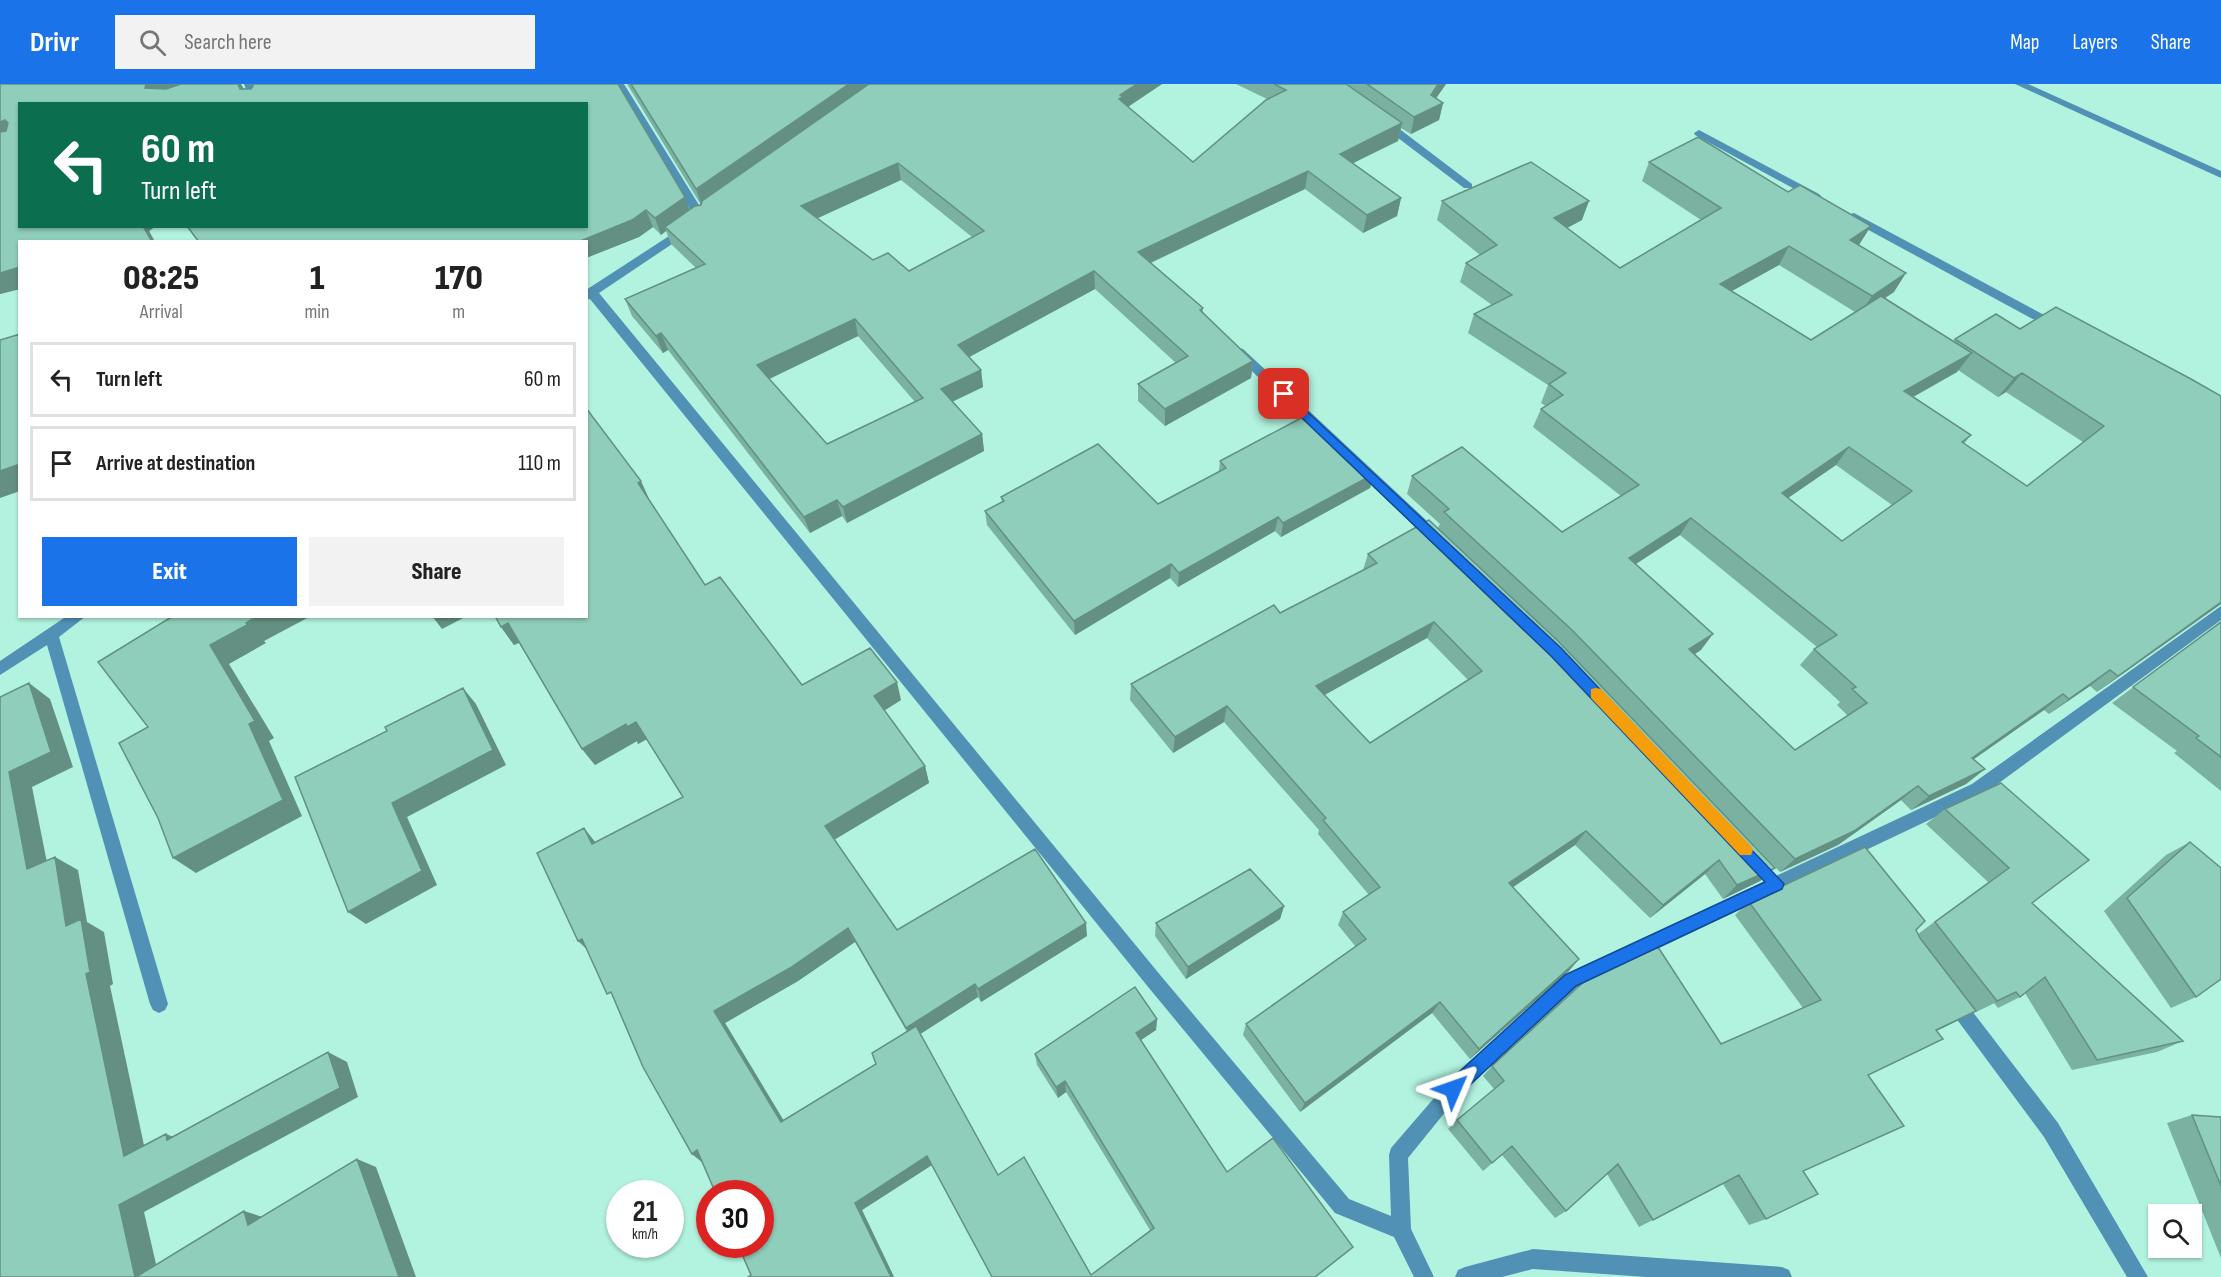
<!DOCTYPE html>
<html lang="en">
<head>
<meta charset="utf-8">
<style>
	:root { --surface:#fff; --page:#f2f2f2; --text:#222; --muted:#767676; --line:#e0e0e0; --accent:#1a73e8 }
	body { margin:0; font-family:"Sofia Sans Condensed",sans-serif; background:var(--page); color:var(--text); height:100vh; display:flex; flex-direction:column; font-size:22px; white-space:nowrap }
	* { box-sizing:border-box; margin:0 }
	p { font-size:20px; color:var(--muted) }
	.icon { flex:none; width:33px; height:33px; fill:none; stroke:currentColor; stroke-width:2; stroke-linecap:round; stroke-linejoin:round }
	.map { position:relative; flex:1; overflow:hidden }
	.panel { position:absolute; left:18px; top:156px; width:570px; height:378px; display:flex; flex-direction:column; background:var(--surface); border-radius:0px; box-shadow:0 2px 4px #0004 }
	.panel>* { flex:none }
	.hud { position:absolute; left:18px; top:18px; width:570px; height:126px; border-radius:0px; box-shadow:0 2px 4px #0004; background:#0b6e4f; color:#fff; overflow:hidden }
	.buttons { position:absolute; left:2148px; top:1120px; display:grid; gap:12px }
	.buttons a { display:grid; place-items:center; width:54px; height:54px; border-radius:0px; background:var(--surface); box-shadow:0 2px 4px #0004; font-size:30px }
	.speed { position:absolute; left:606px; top:1096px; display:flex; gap:12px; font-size:30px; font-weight:700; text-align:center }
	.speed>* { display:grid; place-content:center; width:78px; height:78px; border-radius:50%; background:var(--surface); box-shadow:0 2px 4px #0004; line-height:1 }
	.speed small { font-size:15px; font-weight:400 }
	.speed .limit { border:9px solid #d22; background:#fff; color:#111 }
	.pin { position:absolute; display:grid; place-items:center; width:51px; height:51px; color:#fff; margin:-26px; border-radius:12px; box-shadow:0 3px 9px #0006 }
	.me { position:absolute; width:66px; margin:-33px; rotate:47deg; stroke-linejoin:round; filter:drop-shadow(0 0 4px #0008) }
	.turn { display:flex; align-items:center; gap:21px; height:126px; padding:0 24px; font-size:27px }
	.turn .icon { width:78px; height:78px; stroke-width:2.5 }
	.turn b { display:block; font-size:42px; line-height:51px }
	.eta { display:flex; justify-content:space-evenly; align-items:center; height:102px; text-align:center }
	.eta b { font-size:36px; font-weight:800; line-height:42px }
	.action { display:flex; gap:12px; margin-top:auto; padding:12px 24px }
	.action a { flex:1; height:69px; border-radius:0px; background:var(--accent); color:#fff; font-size:24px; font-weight:800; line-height:69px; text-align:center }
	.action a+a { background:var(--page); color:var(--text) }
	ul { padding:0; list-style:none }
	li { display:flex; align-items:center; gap:18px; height:75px; margin:0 12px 9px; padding:0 12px; border:3px solid var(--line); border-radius:0px }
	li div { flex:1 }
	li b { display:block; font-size:22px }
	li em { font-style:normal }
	header { display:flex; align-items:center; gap:36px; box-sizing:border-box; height:84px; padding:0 30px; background:var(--accent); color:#fff }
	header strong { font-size:28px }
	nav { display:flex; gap:33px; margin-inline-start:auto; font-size:21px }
	.search { width:420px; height:54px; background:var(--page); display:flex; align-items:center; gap:15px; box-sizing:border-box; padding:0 21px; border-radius:0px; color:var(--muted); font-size:22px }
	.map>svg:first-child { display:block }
</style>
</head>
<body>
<header>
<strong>Drivr</strong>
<div class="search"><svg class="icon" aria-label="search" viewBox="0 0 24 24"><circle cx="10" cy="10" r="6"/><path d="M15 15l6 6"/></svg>Search here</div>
<nav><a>Map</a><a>Layers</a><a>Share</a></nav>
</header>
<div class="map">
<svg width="2221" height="1193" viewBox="0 0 2221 1193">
	<rect width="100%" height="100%" fill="#b2f3e0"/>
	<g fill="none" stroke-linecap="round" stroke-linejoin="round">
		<path fill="#5091b5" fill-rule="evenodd" d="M244,0H254L262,20H252Z
			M614,0H624L707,134L705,137H697Z
			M2015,0H2028L2221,87V94Z
			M1381,37H1389L1472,100V104H1464L1381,41Z
			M1699,46L1819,110L1821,112L1819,114H1811L1695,51L1694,49Z
			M1854,129L2061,240L2063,243L2061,246H2053L1850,136V130Z
			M686,141L692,145L690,148L599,209L1161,892L1349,1115L1391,1132L1389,1071L1391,1064L1447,999L1565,891L1972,700L2221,522V536L1984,710L1577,903L1459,1011L1408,1074L1411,1145L1434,1193H1414L1394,1153L1335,1129L1149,904L590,215L586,216V206Z
			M1239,264L1243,265L1441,450L1443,454L1441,458H1431L1235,271L1233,268Z
			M67,532H86L59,553L168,920L165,926L159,929L153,926L150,920L47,561L0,591V577Z
			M1953,907L1959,910L2058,1039L2148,1193H2127L2044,1053L1947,922L1944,916L1947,910Z
			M1533,1165L1782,1183L1789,1186L1792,1193H1646L1533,1185L1502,1193H1455L1458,1186L1465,1183Z"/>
	</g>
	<path fill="#7ab1a1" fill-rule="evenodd" d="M0,0H241L244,5H251L253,2V0H618L685,113L689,126L695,122L701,121L627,0H1162L1128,23L1193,78L1267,15L1236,0H1446L1436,14L1443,19L1439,36L1411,50L1401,44L1398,57L1353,79L1401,114L1397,132L1363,149L1305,105L1151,179L1203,224V229L1253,277L1251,294L1165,342L1138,317V300L1176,279L1095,205L969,273L981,286L983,303L952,318L982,350L984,367L847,439L842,432L810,449L668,266L663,269L632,232L625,215L696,184L671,160L666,147L661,151L653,143L639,153L586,174V158H198L186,142H586V20H20V142H156L149,147L155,158H20V205L0,210ZM901,96L972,153L909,187L888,169L873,176L817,134ZM858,252L915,318L827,360L769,295Z
		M1649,78L1859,161L1894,208L1885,214L1953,257L1955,255L2020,245L2221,312V520L2097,608L2090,602L2049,630L2044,626L1974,675L1985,685L1966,700L1911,726L1901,716L1838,761L1780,788L1739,746L1775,784L1760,797L1723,815L1705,790L1650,834L1575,761L1513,803L1569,887L1470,975L1432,929L1300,1028L1243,951L1246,940L1356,863L1338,841L1343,828L1369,811L1318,750L1319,746L1224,638L1173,669L1130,616L1131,600L1280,529L1363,486L1368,470L1438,444L1440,440L1407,410L1412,392L1562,448L1621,412L1533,343L1541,325L1546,322L1541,319L1548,301L1468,249L1474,230L1492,221L1460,198L1466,179L1480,171L1437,136L1442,117L1582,136L1567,144L1620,184L1701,136L1642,97ZM1779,181L1855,228L1811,256L1732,207ZM1958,286L1998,313L2006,308L2083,358L2027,402L1964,360L1971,351L1913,313L1957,288ZM1836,381L1892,421L1842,457L1788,414ZM1680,451L1817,563L1814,565L1800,581L1840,618L1837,621L1848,632L1795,666L1695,570L1701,566L1636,480ZM1427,554L1468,596L1370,659L1324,611Z
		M586,324L650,417L705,501L802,601L901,616L884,626L925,682L929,699L834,756L897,846L1087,852L981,918L978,913L920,950L998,1091L1091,1191L1150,1146L1066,1008L1058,1014L1037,981L1035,970L1157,935L1156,946L1141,956L1227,1088L1353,1163L1346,1169L1316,1193H992L932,1081L862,1126L894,1193H748L751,1191L702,1078L692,1070L596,758L683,713L647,655L638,660L637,657L595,681L582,665L519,559L514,561L501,543L586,532ZM855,858L907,948L876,980L783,1036L725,939L798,897Z
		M1338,365L1374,390L1370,404L1281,453L1275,447L1178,503L1170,494L1075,551L987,441L985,427L1002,418L1001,413L1158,420L1219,387L1220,377Z
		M2221,538V707L2174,669L2177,667L2112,619Z
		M2001,699L2032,819L2183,957L2157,968L2072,986L2025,909L2020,913L1998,924L1994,919L1976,928H1975L1936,947L1923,965L1868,991L1803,1087L1766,1135L1749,1141L1723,1100L1639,1143L1607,1090L1566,1127L1555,1134L1502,1071L1483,1087L1448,1045L1457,1036L1494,1005L1483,992L1492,982L1721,960L1803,924L1735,831L1749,818L1916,846L1918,850L1988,798L1926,740L1945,725Z
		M2190,758L2196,913L2171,924L2104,827L2166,771Z
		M1284,822L1280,835L1186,895L1155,852L1156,839Z
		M2192,1031L2221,1033V1174L2167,1039Z"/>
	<path fill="#639083" d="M146,0H211L158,18L145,4Z
		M238,0H241L250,20L240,5Z
		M849,0H877L702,123L696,105Z
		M1137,0H1162L1123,26L1119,15L1120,11Z
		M1438,0H1446L1428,26L1443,19L1439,36L1411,50L1414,33Z
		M5,36L19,54L0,59V38Z
		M1402,39L1398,57L1337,87L1340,70Z
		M898,79L901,96L805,140L801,122Z
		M1308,87L1305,105L1137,185L1138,168Z
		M685,113L691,130L665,143L666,147L661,151L655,134Z
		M1401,114L1397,132L1363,149L1367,131Z
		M1589,117L1582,136L1548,154L1554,134Z
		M646,126L653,143L639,153L586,174V158H578Z
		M143,142H156L149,147L155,158H152Z
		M1871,142L1859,161L1838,175L1850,156Z
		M1789,162L1779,181L1710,219L1720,200Z
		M20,183V205L0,210V189Z
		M1094,187L1095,205L960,278L958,261Z
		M1906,189L1894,208L1859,231L1872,212Z
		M855,235L858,252L763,298L757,281Z
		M661,249L668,266L663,269L656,252Z
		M1972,269L1957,288L1890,326L1904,307Z
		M1253,277L1251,294L1165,342V325Z
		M981,286L983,303L943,322L941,305Z
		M2022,289L2006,308L1998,313L2014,294Z
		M982,350L984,367L847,439L843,423Z
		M1849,363L1836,381L1769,427L1782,409Z
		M20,380V407L0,414V387Z
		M1374,390L1370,404L1281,453L1283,439Z
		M641,397L650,417L647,418L638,399Z
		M837,416L842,432L810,449L804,433Z
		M1278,433L1275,447L1178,503L1179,489Z
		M1691,434L1680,451L1619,491L1629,474Z
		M1171,480L1170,494L1075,551L1074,537Z
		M2221,518V520L2097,608L2118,592Z
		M257,532H311L264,557L266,559L229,580L274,654L269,657L302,732L196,789L173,774L210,561L246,539Z
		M432,532H467L442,545Z
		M1434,538L1427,554L1312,618L1316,602Z
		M508,539L521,558L514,561L501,543Z
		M1713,550L1701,566L1677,581L1689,565Z
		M2110,586L2090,602L2049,630L2069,615Z
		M897,598L901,616L879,630L874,612Z
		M29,599L50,615L73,683L32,703L51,799L27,785L9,688Z
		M463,604L476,620L506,681L407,733L437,801L366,840L348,828L392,719Z
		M2063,610L2044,626L1954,689L1972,674Z
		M1227,622L1224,638L1173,669L1175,653Z
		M636,638L647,655L638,660L637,657L595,681L582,665L626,640Z
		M925,682L929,699L832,757L825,742Z
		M1985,685L1966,700L1911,726L1929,712Z
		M1918,702L1901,716L1838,761L1780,788L1795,775Z
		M584,744L596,759L592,760Z
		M1586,747L1575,761L1500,812L1509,799Z
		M55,773L78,786L87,838L104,848L113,900L110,902L148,1080L124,1072L66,842Z
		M1719,776L1705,790L1650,834L1663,821Z
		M1775,784L1760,797L1723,815L1737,801Z
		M1284,822L1280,835L1186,895L1188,883Z
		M1086,839L1087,852L981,918L978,905Z
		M848,844L855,858L798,897L725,939L790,1047L781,1038L714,927Z
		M582,855L592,870L578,857Z
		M1579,875L1569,887L1470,975L1479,965Z
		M975,900L978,913L911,956L906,944Z
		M2016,908L1976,928L1997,917Z
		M1440,918L1432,929L1300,1028L1305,1019Z
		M1976,927L1955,938L1916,957L1936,946Z
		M1157,935L1156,946L1135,960L1136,949Z
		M1943,955L1923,965L1850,1000L1868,991Z
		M328,968L347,978L358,1013L144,1128L159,1193H135L119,1121Z
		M1065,997L1066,1008L1058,1014L1056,1003Z
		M166,1050L189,1059L167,1056Z
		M697,1066L703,1079L692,1070Z
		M927,1072L932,1081L862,1126L894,1193H891L855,1119Z
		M357,1075L376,1083L416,1193H399Z
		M244,1127L266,1134L248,1141Z"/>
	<path fill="#8ecebb" stroke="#639083" stroke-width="1.5" fill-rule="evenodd" d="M0,0H148H146L145,4L166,5L181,0H238L240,5H251L253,2V0H618L685,113L655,134L646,126L632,136L578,158H199L187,142H586V20H20V142H143L152,158H20V183L0,189V48L6,47L8,39L5,36L0,38Z
		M631,0H849L696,105Z
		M869,0H1137L1120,11L1123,13L1119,15L1193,78L1266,16L1286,6L1274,0H1346L1402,39L1340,70L1401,114L1367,131L1308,87L1138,168L1203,224L1200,226L1253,277L1165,325L1138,300L1188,272L1094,187L958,261L981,286L941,305L982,350L843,423L837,416L804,433L661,249L656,252L625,215L705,180L665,143L695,122L701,121L702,117ZM898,79L984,147L909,187L888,169L873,176L801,122ZM855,235L923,314L827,360L757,281Z
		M1367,0H1438L1431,11L1443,19L1414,33Z
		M1698,53L1788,108L1800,101L1871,142L1850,156L1906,189L1872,212L1789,162L1720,200L1811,256L1881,212L1972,269L1904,307L1971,351L1962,358L2027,402L2104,342L2022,289L2014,294L1955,255L1996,230L2020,245L2056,223L2191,295L2221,312V518L2118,592L2110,586L2069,615L2063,610L1972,674L1985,685L1929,712L1918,702L1854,747L1795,775L1572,546L1444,428L1449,425L1412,392L1462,363L1562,448L1639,401L1541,325L1563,311L1549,300L1566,289L1474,230L1512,211L1466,179L1497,161L1442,117L1531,78L1589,117L1554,134L1620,184L1721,124L1649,78ZM1849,363L1912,407L1842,457L1782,409ZM1691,434L1837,551L1814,565L1856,603L1852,605L1867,619L1795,666L1689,565L1713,550L1629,474Z
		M20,250V380L0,387V256Z
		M586,324L641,397L638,399L705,501L720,493L802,601L870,564L897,598L874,612L925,682L825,742L897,846L1035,765L1086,839L978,905L975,900L906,944L848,844L790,884L714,927L781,1038L876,980L872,969L916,942L998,1091L1024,1073L1091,1191L1154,1144L1065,997L1056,1003L1035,970L1135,903L1157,935L1136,949L1227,1088L1273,1054L1353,1163L1315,1193H992L927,1072L855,1119L891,1193H748L751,1191L738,1161H760V1110H716L697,1066L692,1070L643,983L611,908L607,910L582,855L578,857L537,769L584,744L592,760L683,713L636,638L627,643L626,640L582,665L508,539L501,543L495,532H586Z
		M1303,333L1338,365L1343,363L1374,390L1283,439L1278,433L1179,489L1171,480L1074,537L985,427L1004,417L1001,413L1098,360L1158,420L1226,384L1220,377Z
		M1429,436L1558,557L1775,784L1737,801L1719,776L1663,821L1586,747L1509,799L1579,875L1479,965L1440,918L1305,1019L1246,940L1366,855L1343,828L1380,803L1323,736L1326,734L1227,622L1175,653L1131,600L1274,521L1280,529L1377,479L1368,470ZM1434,538L1482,587L1370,659L1316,602Z
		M173,532H257L246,539L247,541L210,561L255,637L249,640L283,716L173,774L158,734L119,659L148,643L98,578Z
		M2221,538V673L2196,654L2199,652L2133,603Z
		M29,599L51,668L9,688L27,785L55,773L66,842L81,835L90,888L86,890L124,1072L166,1050L167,1056L328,968L340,1004L119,1121L135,1193H0V613Z
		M463,604L493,666L392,719L422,787L348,828L295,693L387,647L385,643Z
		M2001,699L2089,776L2032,819L2183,957L2097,976L2045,893L2020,913L2016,908L1997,917L1935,838L2009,784L1945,725Z
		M2190,758L2221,784V895L2196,913L2127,814Z
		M1865,763L1925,837L1916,846L1920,854L1976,927L1936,946L1943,955L1868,991L1904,1042L1803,1087L1818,1110L1766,1135L1739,1091L1653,1136L1618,1080L1566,1127L1512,1062L1492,1079L1457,1036L1504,997L1492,982L1589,893L1658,863L1721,960L1821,916L1749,818Z
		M1250,785L1284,822L1188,883L1156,839Z
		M2192,1031L2221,1033V1102Z
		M357,1075L399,1193H136L244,1127L248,1141Z"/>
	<path fill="#1a73e8" stroke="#114b97" stroke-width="1.5" d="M1284,306L1561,564L1784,800L1782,805L1576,902L1459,1011L1453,1013L1447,1011L1445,1005L1447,999L1565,891L1765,798L1551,572L1280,313L1278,310Z"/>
	<path fill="#f59e0b" d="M1596,604L1601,605L1751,762L1753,766L1751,771H1740L1591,614V605Z"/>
</svg>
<div class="buttons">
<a><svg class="icon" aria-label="search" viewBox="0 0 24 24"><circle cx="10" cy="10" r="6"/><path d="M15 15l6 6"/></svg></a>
</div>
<div class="speed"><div>21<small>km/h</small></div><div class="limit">30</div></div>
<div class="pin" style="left:1284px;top:310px;background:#d93025"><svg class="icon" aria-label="arrive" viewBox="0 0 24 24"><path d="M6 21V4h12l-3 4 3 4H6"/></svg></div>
<svg class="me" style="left:1453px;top:1005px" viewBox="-20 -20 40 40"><path d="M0-17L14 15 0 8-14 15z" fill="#1a73e8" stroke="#fff" stroke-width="4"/></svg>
<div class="hud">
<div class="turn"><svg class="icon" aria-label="left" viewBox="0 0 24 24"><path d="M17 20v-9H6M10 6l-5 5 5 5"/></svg><div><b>60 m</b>Turn left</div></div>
</div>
<section class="panel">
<div class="eta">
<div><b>08:25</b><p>Arrival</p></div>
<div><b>1</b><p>min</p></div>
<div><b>170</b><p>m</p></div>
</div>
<ul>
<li><svg class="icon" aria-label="left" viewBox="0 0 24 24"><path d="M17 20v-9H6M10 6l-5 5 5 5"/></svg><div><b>Turn left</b></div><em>60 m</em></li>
<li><svg class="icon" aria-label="arrive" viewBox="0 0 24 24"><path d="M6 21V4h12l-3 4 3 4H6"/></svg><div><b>Arrive at destination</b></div><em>110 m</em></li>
</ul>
<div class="action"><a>Exit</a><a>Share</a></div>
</section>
</div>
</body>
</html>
